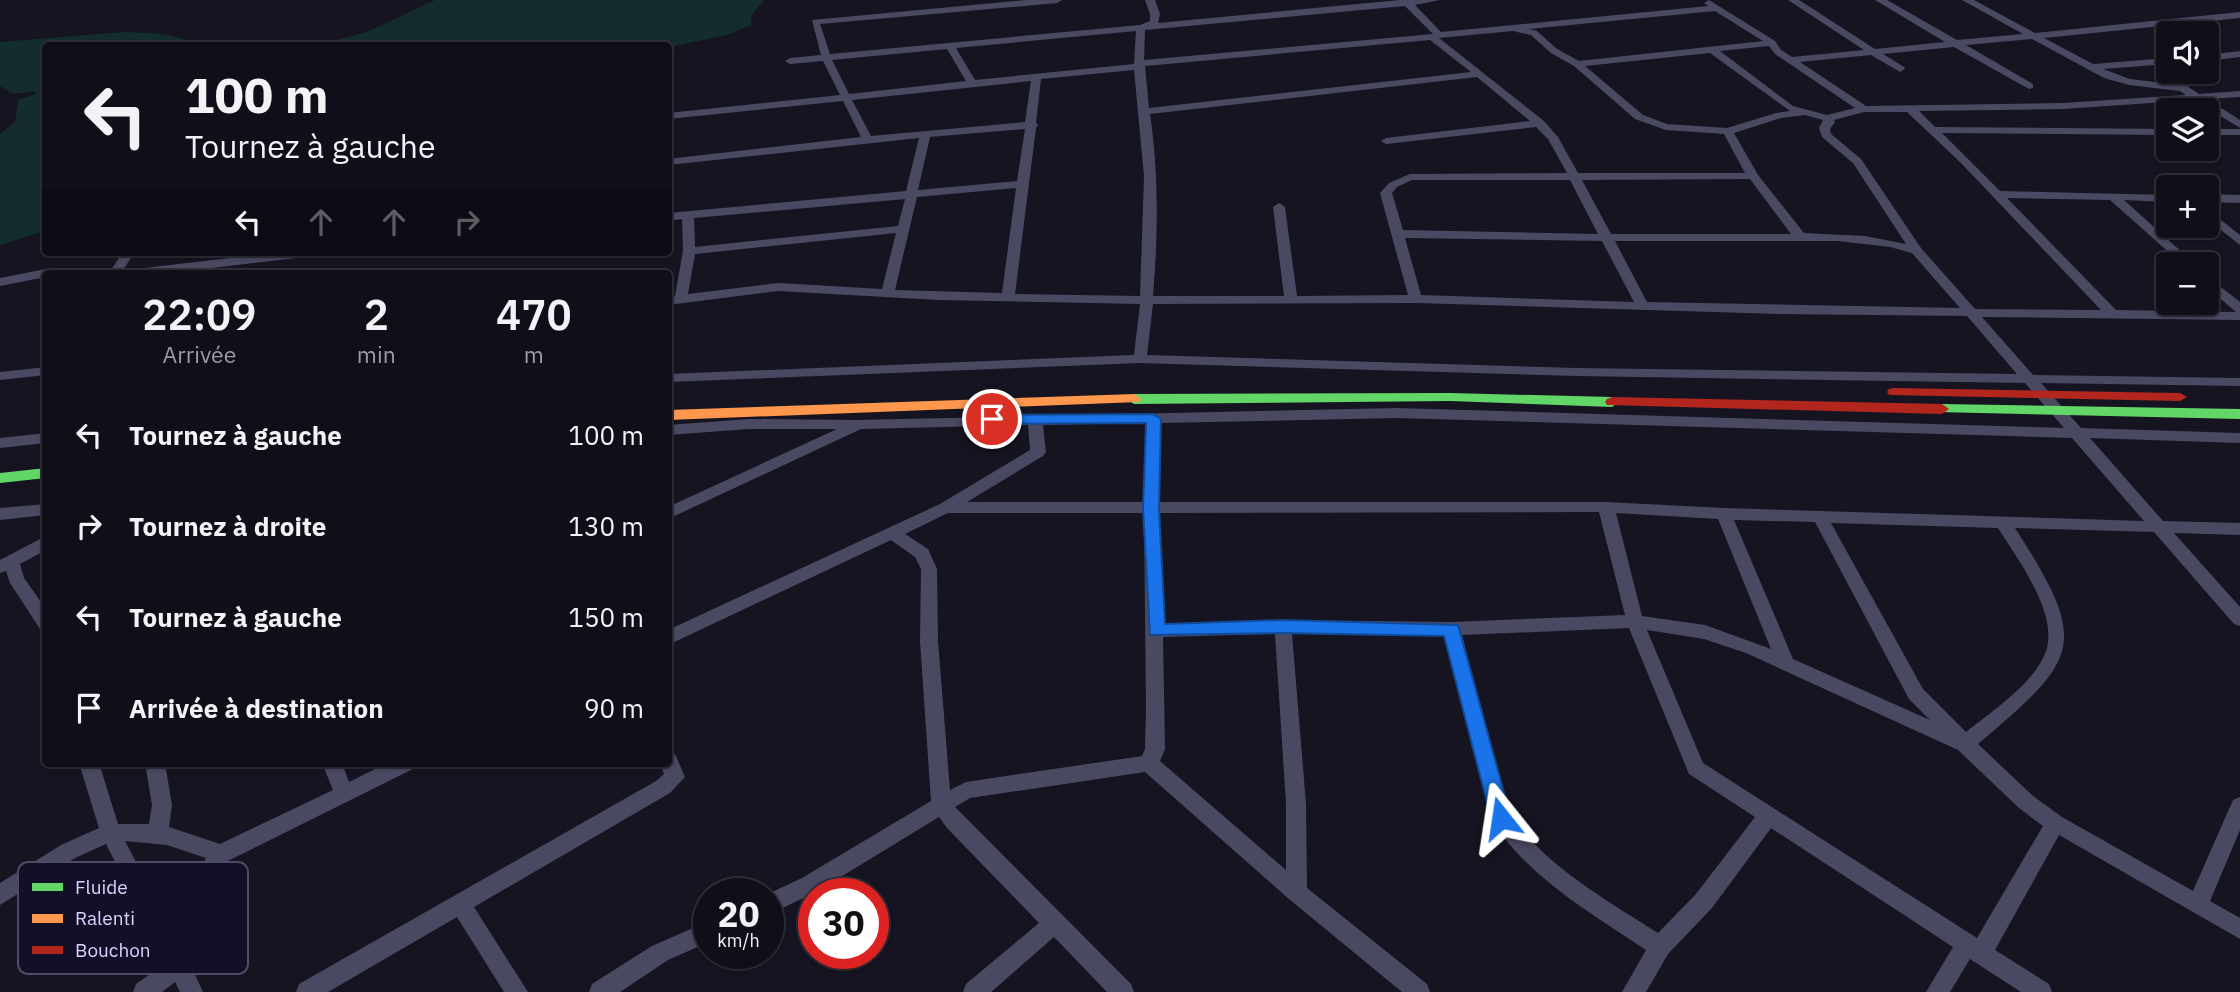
<!DOCTYPE html>
<html lang="fr">
<head>
<meta charset="utf-8">
<style>
	:root { --surface:#100f19; --page:#1e1d26; --text:#f1f3f6; --muted:#9c9ca2; --line:#302f38 }
	body { margin:0; font-family:"IBM Plex Sans",sans-serif; background:var(--page); color:var(--text); height:100vh; display:flex; flex-direction:column; font-size:26px; white-space:nowrap }
	* { box-sizing:border-box; margin:0 }
	p { font-size:23px; color:var(--muted) }
	.icon { flex:none; width:38px; height:38px; fill:none; stroke:currentColor; stroke-width:2; stroke-linecap:round; stroke-linejoin:round }
	.map { position:relative; flex:1; overflow:hidden }
	.drawer { position:absolute; left:42px; top:270px; width:630px; height:497px; display:flex; flex-direction:column; background:var(--surface); border-radius:7px; box-shadow:0 2px 5px #0004,0 0 0 2px var(--line) }
	.drawer>* { flex:none }
	.guide { position:absolute; left:42px; top:42px; width:630px; height:214px; border-radius:7px; box-shadow:0 2px 5px #0004,0 0 0 2px var(--line); background:#100f19; color:var(--text); overflow:hidden }
	.tools { position:absolute; left:2156px; top:21px; display:grid; gap:14px }
	.tools a { display:grid; place-items:center; width:63px; height:63px; border-radius:7px; background:var(--surface); box-shadow:0 2px 5px #0004,0 0 0 2px var(--line); font-size:35px }
	.speed { position:absolute; left:693px; top:878px; display:flex; gap:14px; font-size:35px; font-weight:700; text-align:center }
	.speed>* { display:grid; place-content:center; width:91px; height:91px; border-radius:50%; background:var(--surface); box-shadow:0 2px 5px #0004,0 0 0 2px var(--line); line-height:1 }
	.speed small { font-size:18px; font-weight:400 }
	.speed .limit { border:10px solid #d22; background:#fff; color:#111 }
	.pin { position:absolute; display:grid; place-items:center; width:60px; height:60px; color:#fff; margin:-30px; border:4px solid #fff; border-radius:50%; box-shadow:0 2px 7px #0007 }
	.me { position:absolute; width:77px; margin:-38px; rotate:345deg; stroke-linejoin:round; filter:drop-shadow(0 0 5px #0008) }
	.turn { display:flex; align-items:center; gap:24px; height:147px; padding:0 28px; font-size:32px }
	.turn .icon { width:91px; height:91px; stroke-width:2.5 }
	.turn b { display:block; font-size:49px; line-height:60px }
	.lanes { display:flex; align-items:center; height:66px; padding:0 28px; background:#0003; justify-content:center; gap:35px; direction:ltr }
	.lanes .off { opacity:.35 }
	.eta { display:flex; justify-content:space-evenly; align-items:center; height:119px; text-align:center }
	.eta b { font-size:42px; font-weight:600; line-height:49px }
	ul { padding:0; list-style:none }
	li { display:flex; align-items:center; gap:21px; height:91px; padding:0 28px }
	li div { flex:1 }
	li b { display:block; font-size:26px }
	li em { font-style:normal }
	.map>svg:first-child { display:block }
</style>
</head>
<body>
<div class="map">
<svg width="2240" height="992" viewBox="0 0 2240 992">
	<rect width="100%" height="100%" fill="#161421"/>
	<path fill="#132c2d" d="M435,0H764L752,15L751,25L727,35L669,47L316,45L367,32Z
		M123,32C147,33 175,32 196,45L46,46L45,231L0,245V134L15,121L18,100L36,94L35,91L13,94L0,86V42Z"/>
	<g fill="none" stroke-linecap="round" stroke-linejoin="round">
		<path fill="#4a4962" fill-rule="evenodd" d="M1027,0H1062L1057,3L820,24L830,54L1140,25L1150,21V14L1145,0H1155L1160,14L1158,23L1400,0H1440L1415,5L1441,32L1708,6L1704,3L1709,0L1775,41L1781,50L1792,57L1864,50L1788,0H1799L1875,49L1945,42L1875,0H1887L1957,40L2023,34L1962,0H1974L2035,33L2240,12V18L2044,38L2093,64L2168,58V64L2103,69L2130,79L2187,86L2199,94L2240,91V97L2207,99L2240,120V128L2195,100L2063,109L1919,111L1935,127L2168,129V135L1942,133L2000,191L2168,195V202L2124,200L2195,264H2182L2110,200L2007,198L2116,310L2236,312L2207,287V276L2240,302V320L1982,317L2033,375L2240,378V386L2041,383L2081,428L2240,433V443L2090,438L2163,521L2240,523V535L2174,533L2240,607V626L2234,624L2154,532L2015,528C2090,644 2080,658 1978,744L2033,796L2062,817L2193,891L2233,800L2240,797V830L2210,901L2240,918V939L2059,835L1995,950L2049,984L2052,992H2021L1970,959L1950,992H1926L1953,947L1771,828L1712,908L1668,954L1646,992H1622L1646,950C1591,913 1532,880 1494,824L1445,636L1292,634L1306,804L1307,888L1427,984L1430,992H1402L1289,899L1145,772L970,798L955,807L1131,984L1134,992H1107L1054,937L991,992H963L966,984L1039,923L947,828L939,817L816,892L768,915V894L802,878L931,801L920,641L921,569L915,557L891,540L668,645V630L940,504L1030,450L1028,425L861,429L668,519V507L837,429H749L668,435V425L749,419L856,420L1397,408L2064,428L2025,383L1576,376L1140,363L668,382V374L1134,355L1140,304L938,300L778,291L668,305V297L675,296L683,251L682,219L668,221V213L906,191L919,138L668,165V159L861,137L843,101L668,119V113L840,95L823,61L790,64L785,61L790,58L821,55L812,20ZM1405,6L1433,34L1144,60L1145,30ZM1715,11L1763,41L1579,61L1557,49L1537,31L1529,29ZM1136,31L1134,64L975,80L956,48ZM1513,31L1531,35L1551,53L1574,66L1635,119L1666,130L1724,134L1745,173H1578L1558,137L1544,121L1439,38ZM2032,39L2104,78L2129,85L2180,91L2186,95L2063,103L1866,106L1800,62L1871,55L1900,72L1905,69L1904,67L1883,54L1954,47L2029,89L2033,88V84L1966,45ZM1430,40L1471,72L1149,108L1145,66ZM1769,46L1775,54L1855,108L1827,115L1793,106L1720,51ZM947,49L966,81L849,94L832,60ZM1710,53L1790,111L1776,113L1727,128L1667,124L1643,115L1585,66ZM1134,70L1144,176L1140,296L1015,294L1036,128L1038,125L1036,123L1041,79ZM1477,77L1530,121L1386,138L1381,141L1386,144L1536,127L1548,139L1567,173L1410,174L1389,183L1380,193L1408,295L1297,296L1285,207L1279,203L1273,207L1284,296H1153C1158,236 1159,174 1150,114ZM1031,81L1025,122L871,136L852,100ZM1864,112H1907L1961,163L2101,310L1975,309L1921,248L1861,159L1831,134L1830,129L1835,122L1834,120ZM1805,115L1823,120L1819,128L1822,137L1853,163L1906,244L1865,236L1804,233L1758,175L1734,133L1781,118ZM1025,129L1017,181L918,190L930,137ZM1750,179L1791,234H1611L1582,180ZM1412,180H1570L1598,234L1403,230L1392,193L1397,187ZM1016,188L1002,293L895,290L917,197ZM905,199L898,226L695,247L694,218ZM896,233L882,289L778,283L688,294L695,254ZM1405,238L1602,241L1634,302L1421,295ZM1615,241H1838L1890,247L1912,253L1960,308L1647,302ZM1416,303L1779,314L1967,316L2017,374L1576,368L1147,355L1153,304ZM1397,418L2072,438L2144,521L1724,508L1606,502H1160V423ZM1146,423L1144,502H967L1043,456L1046,452L1043,425ZM1599,512L1625,615L1452,622L1283,620L1163,624L1160,513ZM948,513H1144L1146,708L1145,749L1142,756L966,782L950,790L938,641L937,569L928,549L905,534ZM1616,513L1718,519L1771,649L1705,625L1642,616ZM1734,520L1815,522L1909,699L1930,720L1793,659ZM1831,523L1998,528C2017,558 2059,614 2046,651C2035,683 1991,712 1966,732L1923,689ZM1629,628L1689,774L1755,817L1696,894L1658,933C1605,899 1547,867 1510,815L1462,635ZM1647,630L1704,639L1746,653L1958,750L2019,808L2043,826L1977,938L1703,763ZM1275,634L1286,804V870L1160,761L1165,749L1163,637Z
			M2240,51V57L2207,61V55Z
			M2207,129H2240V135H2207Z
			M2207,194L2240,195V203L2207,202Z
			M2207,209L2240,235V245L2207,219Z
			M123,252H135L121,273H109Z
			M282,252H320L314,256L168,273H130L136,269Z
			M46,269L52,273H46V277L0,286V278Z
			M46,367V375L0,380V372Z
			M46,433V443L0,448V438Z
			M46,504V515L0,520V508Z
			M46,536V550L20,564L24,578L46,609V630L40,629L10,583L6,571L0,573V560Z
			M668,752L675,754L685,777L670,793L474,907L528,992H504L457,917L328,992H296L299,984L656,781L664,774L660,763H668Z
			M79,763H99L118,824H149L152,805L145,763H165L172,805L169,827L220,844L333,790L322,763H342L349,782L387,763H416L413,769L228,861L218,875L191,966L203,992H180L175,982L162,992H133L136,984L166,963L106,844L75,858L0,905V883L61,845L99,828ZM125,841L167,845L206,858L199,871L178,942Z
			M709,921V942L668,960L620,992H589L592,984L652,946Z"/>
		<path fill="#63d668" fill-rule="evenodd" d="M1450,393L1612,397L1619,402L1612,407L1450,401L1134,404L1127,399L1134,394Z
			M1942,404L2240,409V419L1937,412L1935,409L1937,406Z
			M46,468V478L0,483V473Z"/>
		<path fill="#ff974d" fill-rule="evenodd" d="M1134,394L1141,399L1139,402L668,420V410Z"/>
		<path fill="#b3261e" fill-rule="evenodd" d="M1894,388L2180,393L2187,397L2180,401L1889,395L1887,392L1889,389Z
			M1612,397L1942,404L1949,409L1942,414L1607,405L1605,402L1607,399Z"/>
	</g>
	<path fill="#1a73e8" stroke="#114b97" stroke-width="2" d="M1153,414L1161,419L1159,509L1165,624L1283,620L1458,625L1511,818L1508,824L1501,827L1494,824L1491,818L1444,636L1283,633L1150,635L1143,509L1146,423L992,424L985,419L992,415Z"/>
	<rect x="18" y="862" width="230" height="112" rx="10" fill="#130f26" stroke="#4e4a67" stroke-width="2"/>
	<rect x="32" y="883" width="31" height="8" fill="#63d668"/>
	<rect x="32" y="914" width="31" height="9" fill="#ff974d"/>
	<rect x="32" y="946" width="31" height="8" fill="#b3261e"/>
	<g font-size="19" fill="#d9d4ff">
		<text x="75" y="894">Fluide</text>
		<text x="75" y="925">Ralenti</text>
		<text x="75" y="957">Bouchon</text>
	</g>
</svg>
<div class="tools">
<a><svg class="icon" aria-label="sound" viewBox="0 0 24 24"><path d="M4 9h4l5-4v14l-5-4H4zM17 9q2 3 0 6"/></svg></a>
<a><svg class="icon" aria-label="layers" viewBox="0 0 24 24"><path d="M12 4l9 5-9 5-9-5zM3 14l9 5 9-5"/></svg></a>
<a>+</a>
<a>−</a>
</div>
<div class="speed"><div>20<small>km/h</small></div><div class="limit">30</div></div>
<div class="pin" style="left:992px;top:419px;background:#d93025"><svg class="icon" aria-label="arrive" viewBox="0 0 24 24"><path d="M6 21V4h12l-3 4 3 4H6"/></svg></div>
<svg class="me" style="left:1501px;top:818px" viewBox="-20 -20 40 40"><path d="M0-17L14 15 0 8-14 15z" fill="#1a73e8" stroke="#fff" stroke-width="4"/></svg>
<div class="guide">
<div class="turn"><svg class="icon" aria-label="left" viewBox="0 0 24 24"><path d="M17 20v-9H6M10 6l-5 5 5 5"/></svg><div><b>100 m</b>Tournez à gauche</div></div>
<div class="lanes"><svg class="icon" aria-label="left" viewBox="0 0 24 24"><path d="M17 20v-9H6M10 6l-5 5 5 5"/></svg><svg class="icon off" aria-label="ahead" viewBox="0 0 24 24"><path d="M12 20V5M6 11l6-6 6 6"/></svg><svg class="icon off" aria-label="ahead" viewBox="0 0 24 24"><path d="M12 20V5M6 11l6-6 6 6"/></svg><svg class="icon off" aria-label="right" viewBox="0 0 24 24"><path d="M7 20v-9h11M14 6l5 5-5 5"/></svg></div>
</div>
<section class="drawer">
<div class="eta">
<div><b>22:09</b><p>Arrivée</p></div>
<div><b>2</b><p>min</p></div>
<div><b>470</b><p>m</p></div>
</div>
<ul>
<li><svg class="icon" aria-label="left" viewBox="0 0 24 24"><path d="M17 20v-9H6M10 6l-5 5 5 5"/></svg><div><b>Tournez à gauche</b></div><em>100 m</em></li>
<li><svg class="icon" aria-label="right" viewBox="0 0 24 24"><path d="M7 20v-9h11M14 6l5 5-5 5"/></svg><div><b>Tournez à droite</b></div><em>130 m</em></li>
<li><svg class="icon" aria-label="left" viewBox="0 0 24 24"><path d="M17 20v-9H6M10 6l-5 5 5 5"/></svg><div><b>Tournez à gauche</b></div><em>150 m</em></li>
<li><svg class="icon" aria-label="arrive" viewBox="0 0 24 24"><path d="M6 21V4h12l-3 4 3 4H6"/></svg><div><b>Arrivée à destination</b></div><em>90 m</em></li>
</ul>
</section>
</div>
</body>
</html>
